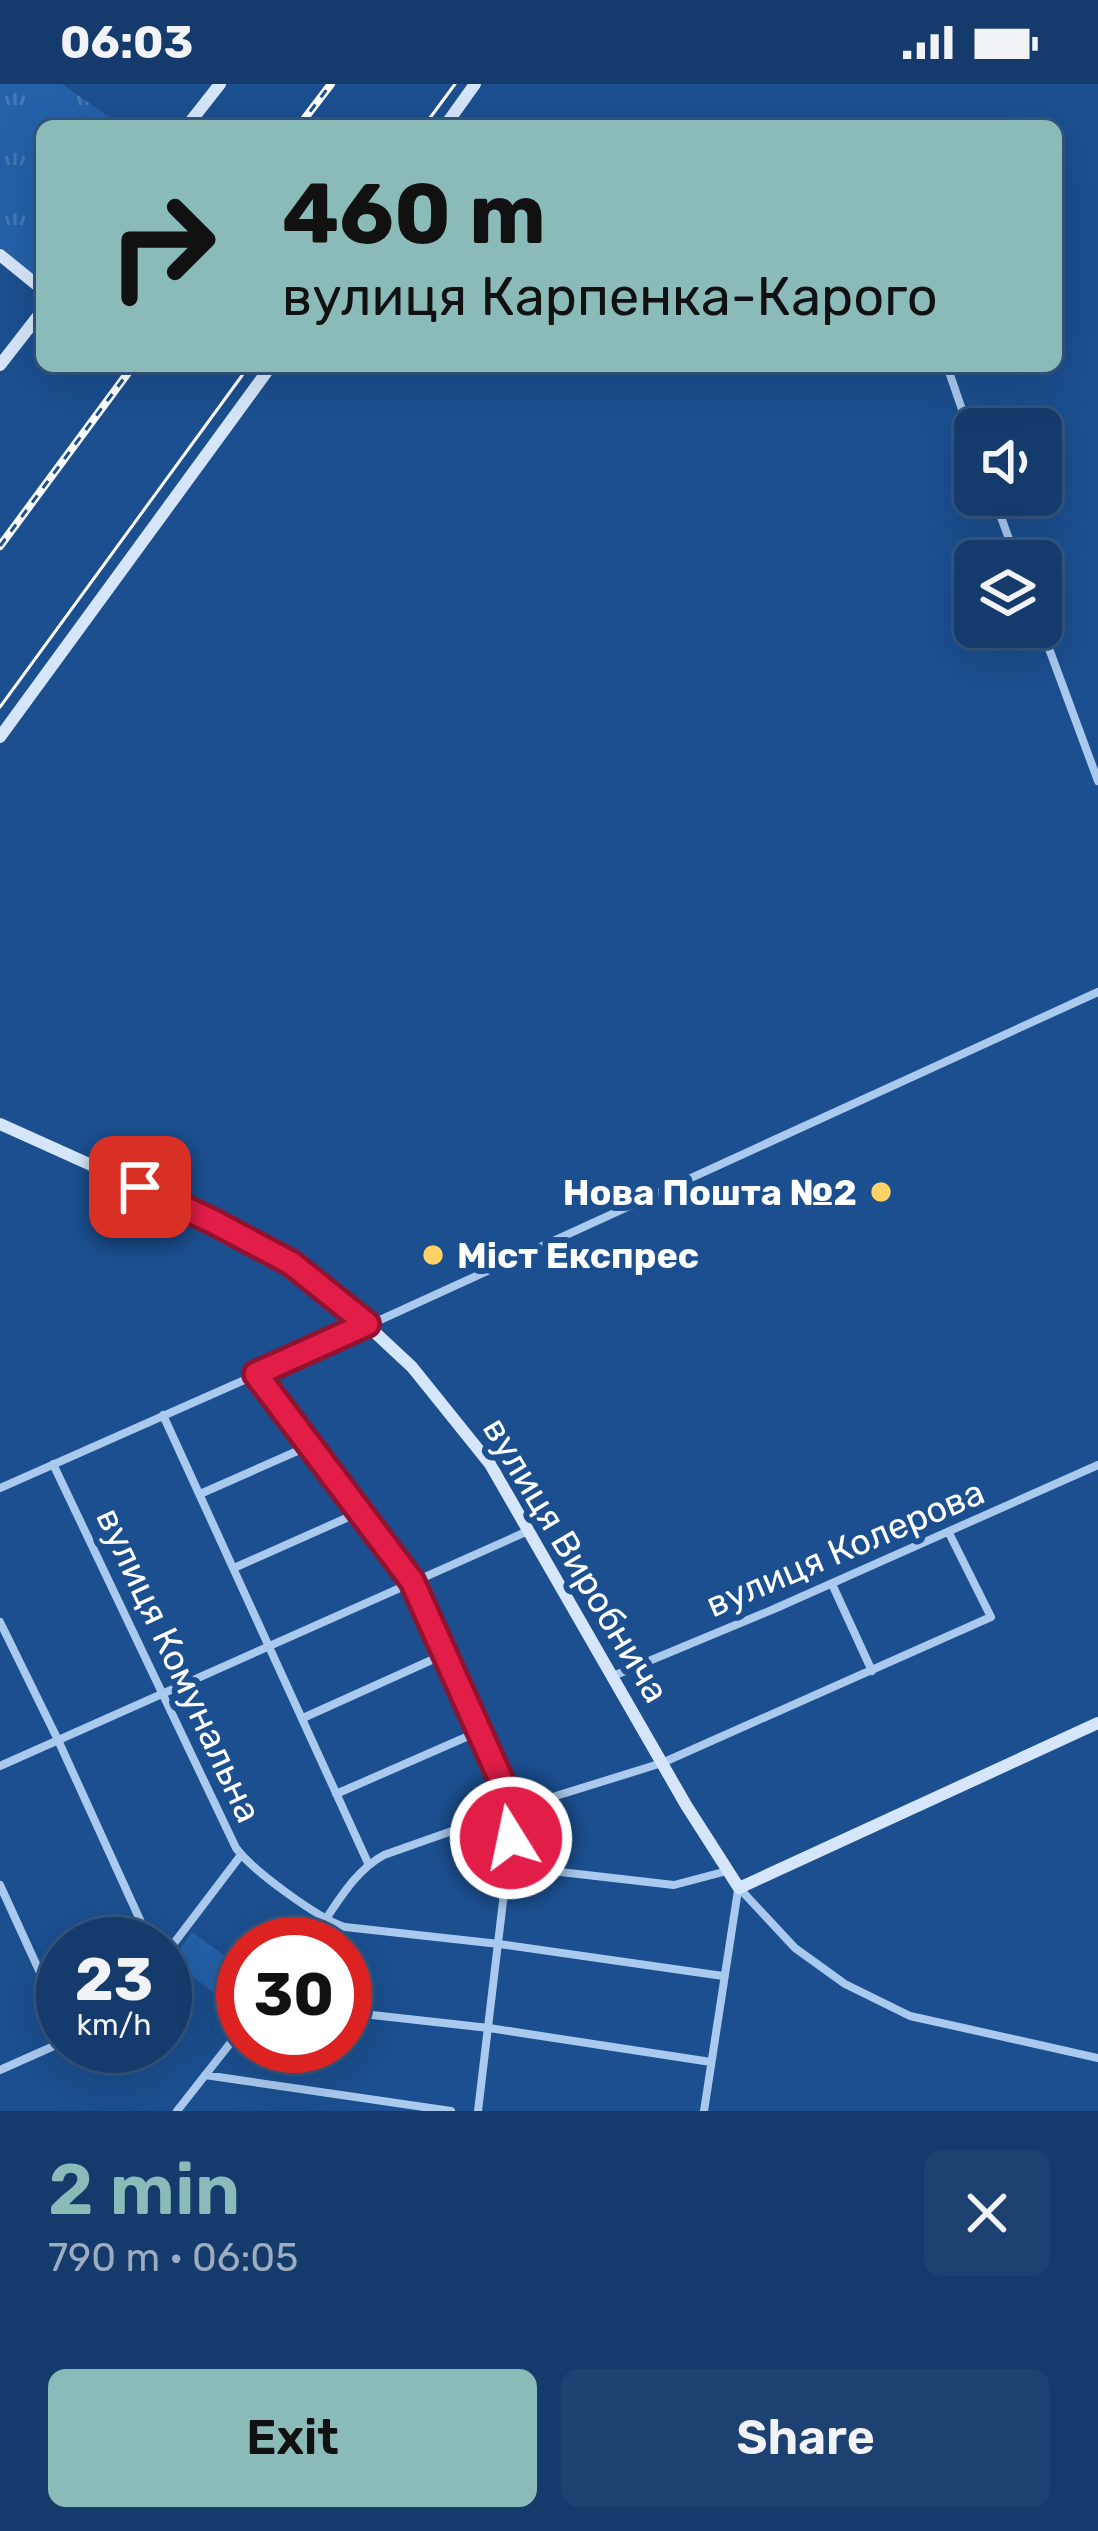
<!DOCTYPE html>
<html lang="en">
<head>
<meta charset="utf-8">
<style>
	:root { --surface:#143b6b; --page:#1d4271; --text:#f1f3f6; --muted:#9dadc1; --line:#33557e; --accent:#8bbbb9 }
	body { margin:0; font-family:Rubik,sans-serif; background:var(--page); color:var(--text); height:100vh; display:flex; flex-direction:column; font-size:45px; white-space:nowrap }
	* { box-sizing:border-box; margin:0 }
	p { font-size:39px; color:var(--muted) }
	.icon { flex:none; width:66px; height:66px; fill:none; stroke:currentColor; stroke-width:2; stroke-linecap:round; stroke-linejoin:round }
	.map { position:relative; height:2027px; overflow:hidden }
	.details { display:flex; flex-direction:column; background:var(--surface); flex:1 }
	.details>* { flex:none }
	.banner { position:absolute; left:36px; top:36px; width:1026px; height:252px; border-radius:18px; box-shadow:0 12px 48px #0002,0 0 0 3px var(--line); background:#8bbbb9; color:#111; overflow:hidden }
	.tools { position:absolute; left:954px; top:324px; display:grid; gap:24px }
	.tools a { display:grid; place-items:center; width:108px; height:108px; border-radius:18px; background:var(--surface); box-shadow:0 12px 48px #0002,0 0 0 3px var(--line); font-size:60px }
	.speed { position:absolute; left:36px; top:1833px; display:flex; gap:24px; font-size:60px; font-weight:700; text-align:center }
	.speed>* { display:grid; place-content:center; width:156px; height:156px; border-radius:50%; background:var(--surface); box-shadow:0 12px 48px #0002,0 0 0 3px var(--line); line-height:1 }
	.speed small { font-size:30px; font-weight:400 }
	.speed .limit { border:18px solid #d22; background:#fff; color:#111 }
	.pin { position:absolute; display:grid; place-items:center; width:102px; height:102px; color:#fff; margin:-51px; border-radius:24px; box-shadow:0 6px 18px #0006 }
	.me { position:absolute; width:132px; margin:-66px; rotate:350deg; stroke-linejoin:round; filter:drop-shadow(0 0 9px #0008) }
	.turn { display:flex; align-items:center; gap:42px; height:252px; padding:0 48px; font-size:54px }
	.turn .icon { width:156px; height:156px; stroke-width:2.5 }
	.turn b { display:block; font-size:84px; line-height:102px }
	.round { display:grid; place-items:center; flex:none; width:126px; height:126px; border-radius:18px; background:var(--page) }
	.head { display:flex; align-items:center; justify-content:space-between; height:204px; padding:0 48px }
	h1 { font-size:72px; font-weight:600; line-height:90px; color:var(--accent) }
	.primary-button { display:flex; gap:24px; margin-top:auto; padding:24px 48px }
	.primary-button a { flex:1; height:138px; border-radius:18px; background:var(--accent); color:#111; font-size:48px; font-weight:600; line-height:138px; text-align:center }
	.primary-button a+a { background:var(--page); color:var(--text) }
	.status { display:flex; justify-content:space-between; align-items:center; height:84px; padding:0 60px; background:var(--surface); direction:ltr }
	.status svg { height:33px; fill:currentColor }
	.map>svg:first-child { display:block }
</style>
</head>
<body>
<div class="status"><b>06:03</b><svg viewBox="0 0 49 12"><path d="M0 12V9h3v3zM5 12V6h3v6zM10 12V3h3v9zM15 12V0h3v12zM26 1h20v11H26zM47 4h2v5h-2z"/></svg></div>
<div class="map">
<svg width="1098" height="2027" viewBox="0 0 1098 2027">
	<defs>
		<pattern id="park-tufts" width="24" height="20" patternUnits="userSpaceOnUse" patternTransform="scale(3)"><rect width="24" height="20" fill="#2461a8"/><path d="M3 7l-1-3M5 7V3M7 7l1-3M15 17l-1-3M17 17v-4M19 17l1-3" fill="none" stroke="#4579b5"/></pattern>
	</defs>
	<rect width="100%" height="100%" fill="#1b4f8f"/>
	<path fill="#2461a8" d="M192,1848L243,1885V1914L235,1924L171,1877Z"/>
	<path fill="url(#park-tufts)" d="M0,0H62L122,42H42V197L0,165Z"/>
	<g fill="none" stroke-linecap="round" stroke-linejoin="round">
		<path stroke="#a9c9ee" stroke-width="8" d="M947,282L975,363
			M993,411L1017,477
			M1041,543L1098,697
			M256,1290L412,1497L514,1725L478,2027
			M163,1331L368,1779
			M53,1380L236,1764C253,1787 319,1835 345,1843L499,1860L723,1892
			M0,1404L380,1236L1098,908
			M200,1410L311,1361
			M234,1484L360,1428
			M832,1500L872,1587
			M0,1538L58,1656L151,1860
			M613,1592L774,1525L1098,1381
			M303,1634L445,1570
			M0,1682L528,1447
			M336,1710L480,1647
			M508,1782L674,1801L727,1787
			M0,1801L63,1939
			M740,1805L795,1864L845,1900L910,1932L1098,1974
			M308,1860C332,1830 350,1789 384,1771L514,1725L662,1679L991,1533L949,1449
			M165,1871L241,1771
			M345,1928L489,1944L711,1978
			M0,1986L63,1958
			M205,1991L451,2027
			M177,2027L243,1943
			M704,2027L738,1806"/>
		<path stroke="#d6e6fa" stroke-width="12" d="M187,42L220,0
			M445,42L475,0
			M0,171L42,205
			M0,281L42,227
			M0,653L271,282
			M0,1040L140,1103L267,1165L338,1214L412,1283L490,1380L686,1721L739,1804L1098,1639"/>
		<path stroke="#fff" stroke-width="3" d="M424,42L455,0
			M0,623L249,282"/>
		<defs>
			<path id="rail" d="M299,42L331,0
				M0,462L133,282"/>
		</defs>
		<use href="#rail" stroke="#fff" stroke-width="8"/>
		<use href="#rail" stroke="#1b4f8f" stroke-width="3" stroke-dasharray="9" stroke-linecap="butt"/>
	</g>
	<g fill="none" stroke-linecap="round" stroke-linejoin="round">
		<defs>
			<path id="route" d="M140,1103L212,1137L291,1179L367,1240L256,1290L412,1497L514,1725L511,1754"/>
		</defs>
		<use href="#route" stroke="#92132f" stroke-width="30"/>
		<use href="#route" stroke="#e11d48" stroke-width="21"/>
	</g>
	<g fill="#ffd166" stroke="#1b4f8f" stroke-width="4.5">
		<circle cx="881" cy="1108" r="12"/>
		<circle cx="433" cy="1171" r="12"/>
	</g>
	<g text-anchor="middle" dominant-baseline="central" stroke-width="12" stroke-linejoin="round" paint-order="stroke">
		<g font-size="36" font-weight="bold" fill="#fff" stroke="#1b4f8f" text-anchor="end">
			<text x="857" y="1108">Нова Пошта №2</text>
			<text x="457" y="1171" text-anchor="start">Мiст Експрес</text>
		</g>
		<g font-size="36" fill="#fff" stroke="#1b4f8f">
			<text transform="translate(845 1464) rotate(-23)">вулиця Колерова</text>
			<text transform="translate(576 1476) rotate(59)">вулиця Виробнича</text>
			<text transform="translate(179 1581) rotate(65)">вулиця Комунальна</text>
		</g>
	</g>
</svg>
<div class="tools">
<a><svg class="icon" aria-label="sound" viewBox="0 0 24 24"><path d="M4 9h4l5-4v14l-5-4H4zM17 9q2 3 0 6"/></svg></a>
<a><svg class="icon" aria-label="layers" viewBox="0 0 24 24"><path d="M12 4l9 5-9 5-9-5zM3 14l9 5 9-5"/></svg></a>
</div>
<div class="speed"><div>23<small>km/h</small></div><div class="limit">30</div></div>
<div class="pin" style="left:140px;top:1103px;background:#d93025"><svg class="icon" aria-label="arrive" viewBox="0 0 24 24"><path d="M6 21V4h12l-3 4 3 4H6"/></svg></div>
<svg class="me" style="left:511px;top:1754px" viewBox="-20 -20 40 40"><circle r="17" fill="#e11d48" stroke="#fff" stroke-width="3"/><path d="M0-11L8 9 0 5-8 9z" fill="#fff"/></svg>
<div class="banner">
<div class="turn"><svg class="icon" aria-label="right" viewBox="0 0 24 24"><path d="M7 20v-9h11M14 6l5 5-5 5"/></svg><div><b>460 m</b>вулиця Карпенка-Карого</div></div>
</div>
</div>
<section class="details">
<div class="head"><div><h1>2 min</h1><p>790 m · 06:05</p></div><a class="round"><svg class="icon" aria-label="close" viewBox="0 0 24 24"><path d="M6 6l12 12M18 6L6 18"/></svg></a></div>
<div class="primary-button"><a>Exit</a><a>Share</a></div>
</section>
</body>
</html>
